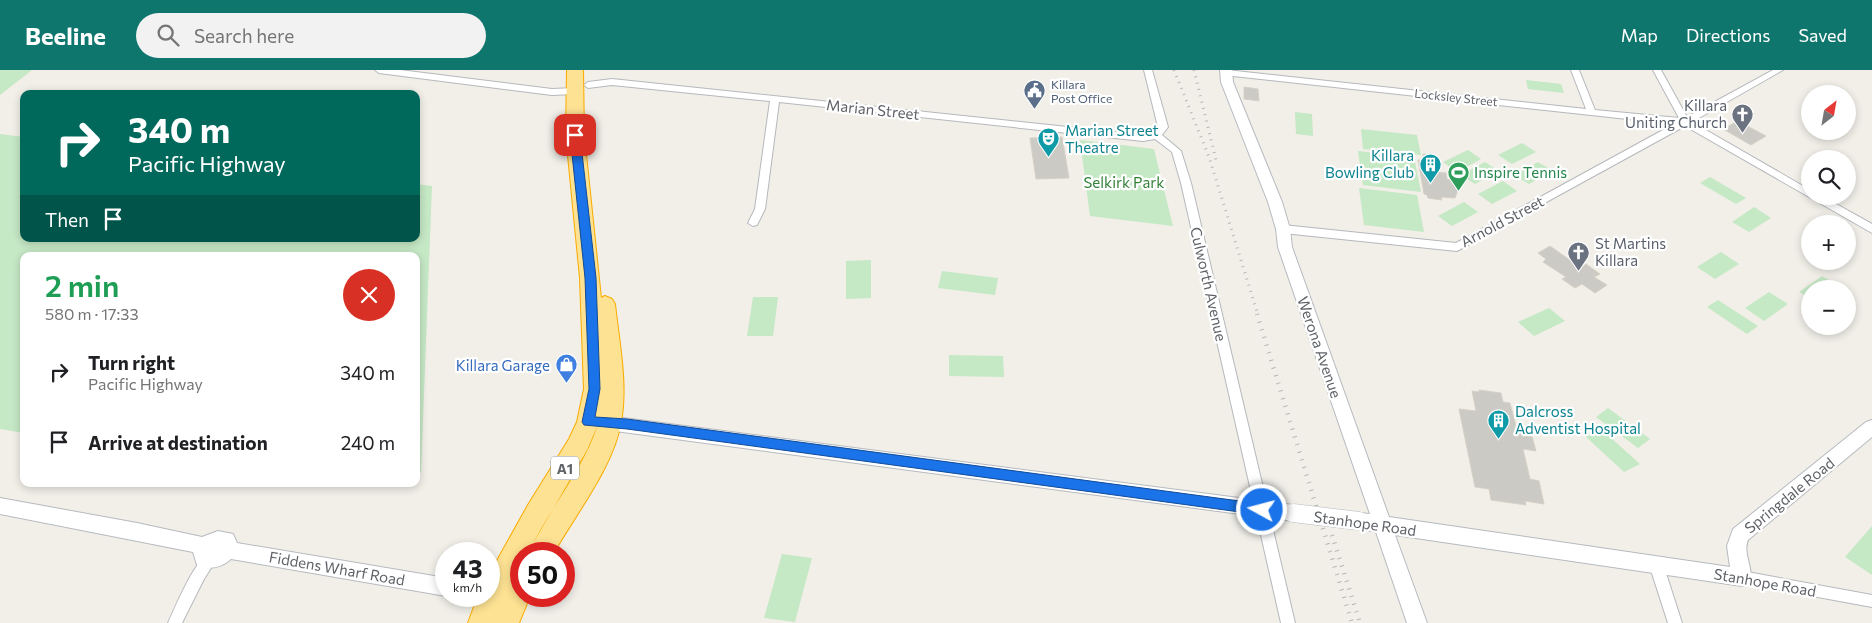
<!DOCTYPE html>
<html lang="en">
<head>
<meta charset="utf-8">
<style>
	:root { --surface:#fff; --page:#f2f2f2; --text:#202124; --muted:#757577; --accent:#0f766e }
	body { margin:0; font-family:Commissioner,sans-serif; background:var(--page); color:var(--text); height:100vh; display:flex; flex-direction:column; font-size:19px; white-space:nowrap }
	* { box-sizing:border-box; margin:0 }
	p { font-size:16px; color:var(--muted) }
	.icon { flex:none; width:28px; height:28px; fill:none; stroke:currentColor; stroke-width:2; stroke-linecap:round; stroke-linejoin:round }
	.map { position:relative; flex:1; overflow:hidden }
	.panel { position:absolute; left:20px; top:182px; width:400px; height:235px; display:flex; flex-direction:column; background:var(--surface); border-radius:10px; box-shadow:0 2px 8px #0003 }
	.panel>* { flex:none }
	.top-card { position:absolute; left:20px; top:20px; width:400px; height:152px; border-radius:10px; box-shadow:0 2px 8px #0003; background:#00695c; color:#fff; overflow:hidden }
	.needle { width:32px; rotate:31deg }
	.controls { position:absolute; left:1801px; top:15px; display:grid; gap:10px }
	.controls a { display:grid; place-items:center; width:55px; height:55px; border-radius:50%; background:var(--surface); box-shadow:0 2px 8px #0003; font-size:25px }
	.speed { position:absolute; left:435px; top:472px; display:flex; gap:10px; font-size:25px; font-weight:700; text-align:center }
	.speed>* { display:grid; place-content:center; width:65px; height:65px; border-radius:50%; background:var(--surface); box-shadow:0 2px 8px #0003; line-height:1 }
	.speed small { font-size:12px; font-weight:400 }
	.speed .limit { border:8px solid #d22; background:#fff; color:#111 }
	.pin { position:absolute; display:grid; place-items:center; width:42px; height:42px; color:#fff; margin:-21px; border-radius:10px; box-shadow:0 2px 8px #0006 }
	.me { position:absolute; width:55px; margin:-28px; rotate:277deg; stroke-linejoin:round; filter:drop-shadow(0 0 4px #0008) }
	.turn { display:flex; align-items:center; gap:18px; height:105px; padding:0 25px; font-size:22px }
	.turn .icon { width:65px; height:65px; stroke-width:2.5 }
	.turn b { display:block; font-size:35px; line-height:42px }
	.then { display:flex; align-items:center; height:48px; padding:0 25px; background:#0003; gap:10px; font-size:19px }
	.round { display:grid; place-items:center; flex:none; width:52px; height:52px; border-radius:26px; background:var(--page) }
	.overview { display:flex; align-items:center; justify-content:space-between; height:85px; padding:0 25px }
	h1 { font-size:30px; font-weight:600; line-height:38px; color:#1e9e55 }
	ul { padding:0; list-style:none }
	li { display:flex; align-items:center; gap:15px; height:70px; padding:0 25px }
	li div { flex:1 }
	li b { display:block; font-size:19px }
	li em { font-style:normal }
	header { display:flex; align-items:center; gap:30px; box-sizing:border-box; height:70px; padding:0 25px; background:var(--accent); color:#fff }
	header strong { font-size:24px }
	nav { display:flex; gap:28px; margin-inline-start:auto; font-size:18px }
	.search { width:350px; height:45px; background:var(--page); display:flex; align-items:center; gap:12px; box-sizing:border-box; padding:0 18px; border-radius:28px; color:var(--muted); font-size:19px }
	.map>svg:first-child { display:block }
</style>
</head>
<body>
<header>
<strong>Beeline</strong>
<div class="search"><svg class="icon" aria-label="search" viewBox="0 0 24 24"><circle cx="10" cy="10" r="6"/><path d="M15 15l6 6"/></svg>Search here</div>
<nav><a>Map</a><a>Directions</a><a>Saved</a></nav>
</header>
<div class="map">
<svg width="1872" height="553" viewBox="0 0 1872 553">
	<rect width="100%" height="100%" fill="#f1efe8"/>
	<path fill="#c5e8c5" d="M0,0H32L0,25Z
		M1526,10L1561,14L1564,23L1528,19Z
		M1295,42L1312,44L1313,66L1296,64Z
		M1361,59L1417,65L1421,85L1363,79Z
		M0,64L24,67V169H416V114L432,116L421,402H416V186H24V363L0,359Z
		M1080,70L1154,79L1173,156L1090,146Z
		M1522,73L1536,82L1512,94L1498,85Z
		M1468,80L1481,89L1457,102L1443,92Z
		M1358,81L1414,87L1421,122L1363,115Z
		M1485,92L1499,101L1475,114L1461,105Z
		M1538,92L1553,101L1529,114L1514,105Z
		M1710,107L1746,128L1736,134L1700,113Z
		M1503,111L1517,121L1492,134L1478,124Z
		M1359,118L1417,125L1424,162L1364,155Z
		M1464,132L1478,142L1452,156L1438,146Z
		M1754,137L1771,148L1749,162L1732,152Z
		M1721,182L1739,194L1715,209L1697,197Z
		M871,190V228L846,229V191Z
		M942,201L998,208L995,225L938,218Z
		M1822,206L1841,217L1810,219V228L1799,222Z
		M1769,222L1788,234L1764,251L1745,238Z
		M753,227H778L773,266H747Z
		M1718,230L1758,256L1747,264L1707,237Z
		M1549,238L1565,251L1534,266L1518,252Z
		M949,285L1003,286L1004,307L949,306Z
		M1608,338L1650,369L1638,378L1596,347Z
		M1601,359L1640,394L1624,402L1586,367Z
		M1872,456V505L1845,487Z
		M782,484L812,488L795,552L764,548Z"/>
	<path fill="#cccac5" stroke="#d6d1c6" d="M1244,17L1258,19L1259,31L1244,29Z
		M1738,51L1766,66L1751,75L1723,59Z
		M1062,67L1069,108L1036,109L1030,68Z
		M1423,84L1433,85L1436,102L1446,103L1447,109L1452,110L1455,113L1458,120L1455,128L1441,127L1442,130L1428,128L1427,125L1424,124L1418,90L1424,91Z
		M1550,176L1581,198L1586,194L1600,204L1594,207L1607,215L1595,223L1582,214L1575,218L1562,209L1566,207L1543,192L1546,189L1538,183Z
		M1479,320L1501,323L1503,332L1510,333L1516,356L1530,359L1536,381L1523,379L1530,409L1539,411L1544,434L1525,431L1526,435L1491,430L1489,419L1475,417L1459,339L1476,341L1472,321L1479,322Z"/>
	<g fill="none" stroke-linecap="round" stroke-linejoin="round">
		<defs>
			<path id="street" d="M375,0H400L552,19L575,18L579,21L575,24L552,25L379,3Z
				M1144,0H1152L1168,57L1162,65L1181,81L1191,113L1295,553H1281L1181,113L1172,82L1155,69L1143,71L779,32L765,139L757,155L753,156L748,153L755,139L770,31L612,15L588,18L584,15L588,12L612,9L1143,65L1154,63L1158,57Z
				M1227,0L1586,39L1571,0H1579L1595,40L1679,48L1653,0H1661L1687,47L1773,0H1783L1692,52L1810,120V126H1822L1872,154V163L1685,56L1457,181L1283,163L1278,159L1283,155L1456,173L1674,54L1224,5L1223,3Z
				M209,484L214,486L216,490L204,509L182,553H168C175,538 195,489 209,484Z
				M1656,488L1661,490L1663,494L1682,553H1668L1649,494L1651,490Z
				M1742,501L1872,525V537L1742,513L1737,511L1735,507L1737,503Z"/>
			<path id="secondary" d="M1220,0H1232L1233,12L1282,132L1290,159L1292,177L1389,447L1730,497L1727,476L1733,459L1866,352L1872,350V367L1748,470C1742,484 1755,499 1749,513L1742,516L1395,465L1427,553H1407L1376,462L1352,457L1350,451L1352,445L1359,443L1370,444L1278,177L1276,159L1268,132L1221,12Z
				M600,345L1293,435L1300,437L1302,443L1300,449L1293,451L600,359L594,357L591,352L594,347Z
				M0,428L137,453L202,467L218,461L233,464L237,473L446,508V526L231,489C221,498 210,500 197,495L193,482L0,444Z"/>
			<path id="highway" d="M567,0H583L584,65L601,228L605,226L612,229L615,234C619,272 628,314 621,352C614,396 575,445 553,484H528C548,439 583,402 598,354L587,380L527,484H521V495L513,509L521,506V526H530L519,553H468L478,526H489V505L528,435L569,369L577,352L584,319L580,208L566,65Z"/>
		</defs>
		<use href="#street" stroke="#b5b8bc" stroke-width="2"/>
		<use href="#secondary" stroke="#b6babf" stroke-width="2"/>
		<use href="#highway" stroke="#f9ab00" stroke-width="2"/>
		<use href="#street" fill="#fff" fill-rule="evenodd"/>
		<use href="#secondary" fill="#fff" fill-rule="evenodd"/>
		<use href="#highway" fill="#fde293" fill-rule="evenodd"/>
		<path stroke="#b6b7b8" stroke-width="3" stroke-dasharray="1 5.5" stroke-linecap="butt" d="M1174,0L1209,87L1258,245
			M1194,0L1216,90"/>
		<path stroke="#b6b7b8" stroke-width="4.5" stroke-dasharray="1 7" stroke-linecap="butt" d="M1257,244L1352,553
			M1332,465L1360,553"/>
		<defs>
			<path id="secondary-bridge" d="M1293,443L1359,451"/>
		</defs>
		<use href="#secondary-bridge" stroke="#b6babf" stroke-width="19" stroke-linecap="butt"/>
		<use href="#secondary-bridge" stroke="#fff" stroke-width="18"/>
	</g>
	<path fill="#1a73e8" stroke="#114b97" d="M575,62L580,65L596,208L600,319L595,347L627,349L1262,434L1267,436L1269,440L1267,443L1262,445L627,359L584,355L582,352L589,319L585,208L570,65Z"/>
	<defs>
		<symbol id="civic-pin" viewBox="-11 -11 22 30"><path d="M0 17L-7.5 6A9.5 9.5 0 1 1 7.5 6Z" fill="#5c6f8a" stroke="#fff"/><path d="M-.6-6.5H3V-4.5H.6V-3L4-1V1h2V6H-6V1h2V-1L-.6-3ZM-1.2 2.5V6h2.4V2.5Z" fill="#fff"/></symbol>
		<symbol id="church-pin" viewBox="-11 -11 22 30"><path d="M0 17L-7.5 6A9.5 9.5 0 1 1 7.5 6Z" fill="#6b7280" stroke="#fff"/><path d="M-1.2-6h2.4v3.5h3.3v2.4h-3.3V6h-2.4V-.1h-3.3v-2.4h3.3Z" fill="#fff"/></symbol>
		<symbol id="theatre-pin" viewBox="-11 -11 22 30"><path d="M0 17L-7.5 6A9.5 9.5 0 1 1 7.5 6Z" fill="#0f9aa8" stroke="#fff"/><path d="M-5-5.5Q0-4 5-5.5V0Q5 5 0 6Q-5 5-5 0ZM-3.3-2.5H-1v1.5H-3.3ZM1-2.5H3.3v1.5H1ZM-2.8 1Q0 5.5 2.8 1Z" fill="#fff"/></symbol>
		<symbol id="building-pin" viewBox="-11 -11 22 30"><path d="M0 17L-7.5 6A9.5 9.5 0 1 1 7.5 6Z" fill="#0f9aa8" stroke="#fff"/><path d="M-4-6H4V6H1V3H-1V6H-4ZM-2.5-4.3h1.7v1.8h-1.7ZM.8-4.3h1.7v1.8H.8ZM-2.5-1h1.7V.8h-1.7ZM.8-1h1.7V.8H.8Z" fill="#fff"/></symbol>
		<symbol id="stadium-pin" viewBox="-11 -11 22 30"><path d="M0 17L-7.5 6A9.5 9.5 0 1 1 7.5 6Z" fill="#2e9e5b" stroke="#fff"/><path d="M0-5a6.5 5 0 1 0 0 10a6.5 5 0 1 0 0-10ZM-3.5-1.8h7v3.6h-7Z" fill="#fff"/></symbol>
		<symbol id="shop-pin" viewBox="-11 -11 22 30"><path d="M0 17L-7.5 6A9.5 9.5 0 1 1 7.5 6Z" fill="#3f7fe0" stroke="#fff"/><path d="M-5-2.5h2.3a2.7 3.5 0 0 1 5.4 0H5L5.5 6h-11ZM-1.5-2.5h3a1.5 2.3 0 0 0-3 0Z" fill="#fff"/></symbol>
	</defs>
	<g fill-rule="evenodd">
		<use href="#civic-pin" x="1022" y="8" width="25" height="34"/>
		<use href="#church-pin" x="1730" y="32" width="25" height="34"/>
		<use href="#theatre-pin" x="1036" y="56" width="25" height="34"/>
		<use href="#building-pin" x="1418" y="82" width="25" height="34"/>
		<use href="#stadium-pin" x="1446" y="90" width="25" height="34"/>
		<use href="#church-pin" x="1566" y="170" width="25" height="34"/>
		<use href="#shop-pin" x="554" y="282" width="25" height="34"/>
		<use href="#building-pin" x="1486" y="338" width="25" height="34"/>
	</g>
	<g text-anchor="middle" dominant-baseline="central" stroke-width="4.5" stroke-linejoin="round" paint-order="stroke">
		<g font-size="12" fill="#4e5e75" stroke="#fff" text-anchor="start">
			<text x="1051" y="14">Killara<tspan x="1051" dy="14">Post Office</tspan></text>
		</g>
		<g font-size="12" fill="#5f6368" stroke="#fff">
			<text transform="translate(1456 27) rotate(6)">Locksley Street</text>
		</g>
		<rect fill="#fff" stroke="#8f9295" stroke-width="1" x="551" y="386.5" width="28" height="23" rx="4"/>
		<g font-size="14" font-weight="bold" fill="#5f6368">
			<text x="565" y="398">A1</text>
		</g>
		<g font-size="15" fill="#5b616d" stroke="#fff" text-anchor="end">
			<text x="1727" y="35">Killara<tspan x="1727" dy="17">Uniting Church</tspan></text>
			<text x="1595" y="173" text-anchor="start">St Martins<tspan x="1595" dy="17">Killara</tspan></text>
		</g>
		<g font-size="15" fill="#5f6368" stroke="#fff">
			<text transform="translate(873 39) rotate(6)">Marian Street</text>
			<text transform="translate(1502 151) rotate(-28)">Arnold Street</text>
			<text transform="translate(1209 214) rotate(77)">Culworth Avenue</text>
			<text transform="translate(1320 277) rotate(71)">Werona Avenue</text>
			<text transform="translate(1789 425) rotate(-39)">Springdale Road</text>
			<text transform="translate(1365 453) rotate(8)">Stanhope Road</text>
			<text transform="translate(337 498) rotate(10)">Fiddens Wharf Road</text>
			<text transform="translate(1765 512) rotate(10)">Stanhope Road</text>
		</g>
		<g font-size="15" fill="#0d838f" stroke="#fff" text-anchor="start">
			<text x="1065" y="60">Marian Street<tspan x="1065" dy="17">Theatre</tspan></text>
			<text x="1414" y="85" text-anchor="end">Killara<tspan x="1414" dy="17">Bowling Club</tspan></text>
			<text x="1515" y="341">Dalcross<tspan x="1515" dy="17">Adventist Hospital</tspan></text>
		</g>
		<g font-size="15" fill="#27864d" stroke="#fff" text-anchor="start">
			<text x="1474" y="102">Inspire Tennis</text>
		</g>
		<g font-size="15" fill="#348238" stroke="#fff">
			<text x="1124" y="112">Selkirk Park</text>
		</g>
		<g font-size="15" fill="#366cbe" stroke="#fff" text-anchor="end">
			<text x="550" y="295">Killara Garage</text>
		</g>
	</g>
</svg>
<div class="controls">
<a><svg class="needle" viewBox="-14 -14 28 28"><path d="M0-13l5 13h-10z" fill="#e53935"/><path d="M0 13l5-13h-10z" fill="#757577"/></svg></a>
<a><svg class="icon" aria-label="search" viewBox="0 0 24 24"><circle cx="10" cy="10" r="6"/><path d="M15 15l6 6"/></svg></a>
<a>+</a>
<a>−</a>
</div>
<div class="speed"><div>43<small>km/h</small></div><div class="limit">50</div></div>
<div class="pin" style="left:575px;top:65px;background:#d93025"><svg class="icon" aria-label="arrive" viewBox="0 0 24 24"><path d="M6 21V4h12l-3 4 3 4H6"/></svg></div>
<svg class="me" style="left:1262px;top:440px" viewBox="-20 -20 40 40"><circle r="17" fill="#1a73e8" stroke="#fff" stroke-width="3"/><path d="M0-11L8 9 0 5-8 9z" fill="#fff"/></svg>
<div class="top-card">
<div class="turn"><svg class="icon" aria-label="right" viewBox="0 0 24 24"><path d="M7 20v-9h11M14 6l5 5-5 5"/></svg><div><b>340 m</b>Pacific Highway</div></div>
<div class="then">Then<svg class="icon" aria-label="arrive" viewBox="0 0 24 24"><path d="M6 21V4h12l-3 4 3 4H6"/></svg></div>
</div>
<section class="panel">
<div class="overview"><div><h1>2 min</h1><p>580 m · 17:33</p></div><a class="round" style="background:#d93025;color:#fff"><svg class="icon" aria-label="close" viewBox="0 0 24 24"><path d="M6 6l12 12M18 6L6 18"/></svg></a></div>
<ul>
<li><svg class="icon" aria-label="right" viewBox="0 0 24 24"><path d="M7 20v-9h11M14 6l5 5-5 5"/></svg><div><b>Turn right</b><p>Pacific Highway</p></div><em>340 m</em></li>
<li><svg class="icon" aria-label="arrive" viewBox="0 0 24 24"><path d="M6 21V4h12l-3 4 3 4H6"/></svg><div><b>Arrive at destination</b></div><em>240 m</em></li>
</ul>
</section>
</div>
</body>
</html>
